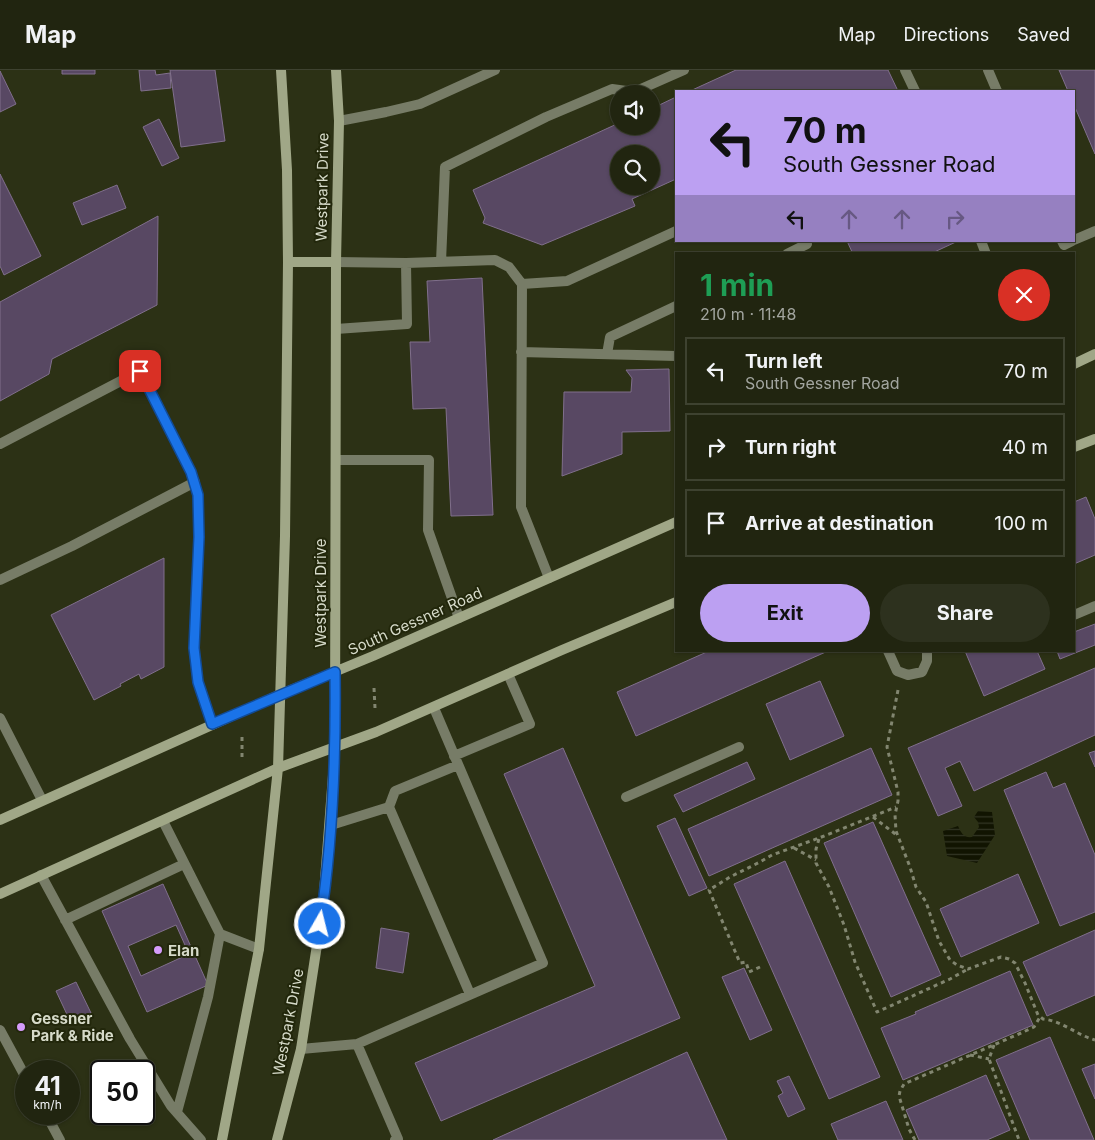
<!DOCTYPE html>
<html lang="en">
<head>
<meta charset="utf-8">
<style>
	:root { --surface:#212510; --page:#2d311e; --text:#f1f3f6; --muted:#a2a59f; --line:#3e4230; --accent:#bca0f2 }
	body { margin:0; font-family:Inter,sans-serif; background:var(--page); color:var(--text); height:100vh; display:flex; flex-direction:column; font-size:19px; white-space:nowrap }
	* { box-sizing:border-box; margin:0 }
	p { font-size:16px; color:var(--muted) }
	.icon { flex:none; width:28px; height:28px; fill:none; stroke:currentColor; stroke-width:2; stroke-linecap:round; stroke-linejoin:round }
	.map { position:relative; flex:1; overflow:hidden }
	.sheet { position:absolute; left:675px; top:182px; width:400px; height:400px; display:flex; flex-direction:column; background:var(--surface); border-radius:0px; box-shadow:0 1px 4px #0004,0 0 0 1px var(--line) }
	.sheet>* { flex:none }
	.top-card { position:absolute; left:675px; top:20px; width:400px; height:152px; border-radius:0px; box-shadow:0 1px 4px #0004,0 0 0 1px var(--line); background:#bca0f2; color:#111; overflow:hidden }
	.buttons { position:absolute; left:610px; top:15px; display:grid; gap:10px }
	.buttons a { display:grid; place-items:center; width:50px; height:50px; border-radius:50%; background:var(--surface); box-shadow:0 1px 4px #0004,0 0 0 1px var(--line); font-size:25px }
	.speed { position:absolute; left:15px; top:990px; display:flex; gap:10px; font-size:25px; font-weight:700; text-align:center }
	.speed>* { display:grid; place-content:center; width:65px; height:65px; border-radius:50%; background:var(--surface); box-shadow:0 1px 4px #0004,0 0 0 1px var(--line); line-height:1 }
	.speed small { font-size:12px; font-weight:400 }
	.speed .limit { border:2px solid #111; border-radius:8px; background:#fff; color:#111 }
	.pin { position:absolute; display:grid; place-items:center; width:42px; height:42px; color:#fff; margin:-21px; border-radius:10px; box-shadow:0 2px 8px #0006 }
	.me { position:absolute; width:55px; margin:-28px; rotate:8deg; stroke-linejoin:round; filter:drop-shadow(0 0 4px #0008) }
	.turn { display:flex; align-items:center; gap:18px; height:105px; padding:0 25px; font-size:22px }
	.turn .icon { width:65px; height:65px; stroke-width:2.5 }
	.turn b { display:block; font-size:35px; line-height:42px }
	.lanes { display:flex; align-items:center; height:48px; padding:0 25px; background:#0003; justify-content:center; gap:25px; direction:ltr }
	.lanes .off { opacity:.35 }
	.round { display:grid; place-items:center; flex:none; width:52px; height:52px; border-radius:26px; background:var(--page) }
	.summary { display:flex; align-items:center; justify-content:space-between; height:85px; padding:0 25px }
	h1 { font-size:30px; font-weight:700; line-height:38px; color:#1e9e55 }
	.primary-button { display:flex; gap:10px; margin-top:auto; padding:10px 25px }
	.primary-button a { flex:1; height:58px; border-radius:30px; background:var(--accent); color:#111; font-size:20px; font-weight:700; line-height:58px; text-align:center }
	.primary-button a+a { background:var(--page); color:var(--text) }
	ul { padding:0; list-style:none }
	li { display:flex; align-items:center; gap:15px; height:68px; margin:0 10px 8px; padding:0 15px; border:2px solid var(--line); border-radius:0px }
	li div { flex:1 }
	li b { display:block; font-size:19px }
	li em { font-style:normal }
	header { display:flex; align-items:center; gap:30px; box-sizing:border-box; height:70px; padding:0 25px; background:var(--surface); border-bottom:1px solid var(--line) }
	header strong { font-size:24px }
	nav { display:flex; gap:28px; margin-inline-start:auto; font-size:18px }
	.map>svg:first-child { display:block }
</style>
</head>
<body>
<header>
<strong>Map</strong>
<nav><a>Map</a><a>Directions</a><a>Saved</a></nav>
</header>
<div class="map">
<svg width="1095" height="1070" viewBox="0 0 1095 1070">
	<defs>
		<pattern id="water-rules" width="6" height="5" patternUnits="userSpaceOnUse" patternTransform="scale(1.25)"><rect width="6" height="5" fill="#111401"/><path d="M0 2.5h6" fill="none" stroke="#333625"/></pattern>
	</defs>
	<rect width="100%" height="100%" fill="#2c3115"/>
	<path fill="url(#water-rules)" d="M978,741L992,742L995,765L977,793L947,786L943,761L958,756C961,763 964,768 972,767L979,757L978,752L974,747Z"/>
	<path fill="#584863" stroke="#806f8c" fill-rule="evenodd" d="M62,0H95V4H62Z
		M139,0H155L156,5L170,3L171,18L141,21Z
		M170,0H215L225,71L181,77Z
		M736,0H888L898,21H690Z
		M1059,0H1095V84L1074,35V21H1068Z
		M0,1L16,34L0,42Z
		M676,27V109L632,129L635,136L542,175L483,153L485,148L473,120L619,53V56H651V39ZM619,84H651V116H619Z
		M159,49L179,88L162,96L143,57Z
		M0,104L41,186L4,205L0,196Z
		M117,115L126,138L82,155L73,133Z
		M158,146L157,235L52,289L49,304L0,331V232Z
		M847,171H958L930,184H853Z
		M482,208L493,445L451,446L446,338L413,339L410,272H430L427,211Z
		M669,299L670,361L622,362V384L562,406L564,322H631L632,308L626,300Z
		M1086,427L1095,449V485L1074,494V432Z
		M164,488V597L141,609L139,604L120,614L121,616L94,630L51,545Z
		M1095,554V575L1060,589L1057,581H1074V562Z
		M709,581H828L636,666L617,622Z
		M965,581H1037L1045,599L984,626Z
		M1095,598V665L974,721L960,691L945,698L962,736L938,746L908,678Z
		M820,611L844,666L790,690L766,634Z
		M563,678L680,948L441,1051L415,993L595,916L504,704Z
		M871,678L892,725L709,806L688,759Z
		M1095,681V697L1089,683Z
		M747,692L755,709L683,742L674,725Z
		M1046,702L1053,718L1065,713L1095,785V842L1060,856L1004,720Z
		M675,748L707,818L689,826L657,756Z
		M873,752L941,905L891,927L824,773Z
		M785,791L880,1007L829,1029L734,814Z
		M1018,804L1039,853L961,887L940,839Z
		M163,814L208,915L147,942L102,841Z
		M176,855L189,884L141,906L128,876Z
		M381,858L409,863L403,903L376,898Z
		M1095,860V925L1047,946L1023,892Z
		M744,898L772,960L750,970L722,907Z
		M1010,901L1033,955L903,1010L881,958L916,944L915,942Z
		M76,912L91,943L71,953L56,921Z
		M1050,967L1094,1070H1030L996,990Z
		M687,982L727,1070H493Z
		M1095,994V1029L1082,999Z
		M986,1005L1010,1060L987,1070H919L906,1040Z
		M789,1006L805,1039L788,1047L778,1026L783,1023L777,1011Z
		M886,1031L903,1070H838L831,1054Z"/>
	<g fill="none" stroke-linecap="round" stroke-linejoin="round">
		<path stroke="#828670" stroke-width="3" stroke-dasharray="4 4" stroke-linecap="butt" d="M374,618L375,638
			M898,620L887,677L898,722V731L895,745L896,761L910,797L916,817L926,832L939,871L950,890L957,895L968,899L1001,887L1009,889L1015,893L1025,913L1038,945L1043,949C1062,951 1077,965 1095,970
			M242,687V667
			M873,747L898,766
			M819,769L816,779V793L829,817L844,855L855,892L877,942L950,909L968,899
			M794,778L816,790
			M760,897L749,902L746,892L740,893L709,820L730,807L760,792L772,785L819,768L896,737
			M994,975L989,989L1019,1070
			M970,985L989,989
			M915,1070L909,1059L899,1026L900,1021L904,1014L1021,963L1034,957L1040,947"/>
		<path stroke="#777c67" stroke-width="10" d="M905,0L915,21
			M988,0L997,21
			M339,51L386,42L420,34L495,0
			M1074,170L1095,161
			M981,171L986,184
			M1062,171L1064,175L1072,171
			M787,184L807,174
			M336,192L406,193L495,190L509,197L522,214L521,437L549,508
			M441,192L445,97L546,47L612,19L634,22L684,0
			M522,214L567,211L676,161
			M336,259L407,254L406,193
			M521,282L676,286
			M607,284L610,267L676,236
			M0,374L140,301L191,402L198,425L199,467L194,578L198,612L212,654
			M336,390H429L428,460L459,548
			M0,510L72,476L195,412
			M1074,545L1095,536
			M888,581L897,601L908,605L922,602L927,591V581
			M0,648L42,730
			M454,686L530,654L508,604
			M626,727L739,677
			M389,737L470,924
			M163,751L220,864L259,879
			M331,755L389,737L395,721L458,695
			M41,805L130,969L171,1036L201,1070
			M65,850L184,794
			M0,960L26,1008
			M357,974L398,1069L395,1070
			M301,979L357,974L543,893L434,638
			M177,1042L208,927L220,864
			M46,1044L60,1070"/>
		<path stroke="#a0a787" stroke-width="10" d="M288,192H336
			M1074,294L1095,284
			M1074,377L1095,369
			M0,750L281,624L373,586L676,452
			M0,824L278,698L376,662L562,580L676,532
			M222,1070L259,879L278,698L285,466L288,192L287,100L281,0
			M277,1070L301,979L323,836L335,679L336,192L339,51L336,0"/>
	</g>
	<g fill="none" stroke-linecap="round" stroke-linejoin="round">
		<defs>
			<path id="route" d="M140,301L191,402L198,425L199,467L194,578L198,612L212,654L335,602C336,686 333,771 320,854"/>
		</defs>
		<use href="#route" stroke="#114b97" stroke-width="12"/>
		<use href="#route" stroke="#1a73e8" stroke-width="9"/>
	</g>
	<g fill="#d59cfb" stroke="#22270b" stroke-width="2">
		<circle cx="158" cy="880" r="5"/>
		<circle cx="21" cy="957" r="5"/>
	</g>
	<g text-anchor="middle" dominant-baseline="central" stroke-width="4" stroke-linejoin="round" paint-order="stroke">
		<g font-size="15" fill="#d6dac9" stroke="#22270b">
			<text transform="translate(322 117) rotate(-89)">Westpark Drive</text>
			<text transform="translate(320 523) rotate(-90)">Westpark Drive</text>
			<text transform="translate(415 551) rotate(-24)">South Gessner Road</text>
			<text transform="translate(288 952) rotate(-79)">Westpark Drive</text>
		</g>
		<g font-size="15" font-weight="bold" fill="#d6dac9" stroke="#22270b" text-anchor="start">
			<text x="168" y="880">Elan</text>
			<text x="31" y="948">Gessner<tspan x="31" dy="17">Park &amp; Ride</tspan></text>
		</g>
	</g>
</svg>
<div class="buttons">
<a><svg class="icon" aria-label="sound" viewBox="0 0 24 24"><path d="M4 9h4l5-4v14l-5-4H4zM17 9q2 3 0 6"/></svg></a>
<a><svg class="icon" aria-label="search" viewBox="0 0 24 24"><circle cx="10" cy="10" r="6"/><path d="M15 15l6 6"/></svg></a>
</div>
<div class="speed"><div>41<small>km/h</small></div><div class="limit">50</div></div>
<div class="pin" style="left:140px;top:301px;background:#d93025"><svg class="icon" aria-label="arrive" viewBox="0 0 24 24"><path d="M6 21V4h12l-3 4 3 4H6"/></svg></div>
<svg class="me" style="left:320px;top:854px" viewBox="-20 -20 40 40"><circle r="17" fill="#1a73e8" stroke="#fff" stroke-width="3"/><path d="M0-11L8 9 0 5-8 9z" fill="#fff"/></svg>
<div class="top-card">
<div class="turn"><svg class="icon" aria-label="left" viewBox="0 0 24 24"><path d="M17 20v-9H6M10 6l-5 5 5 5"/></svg><div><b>70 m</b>South Gessner Road</div></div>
<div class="lanes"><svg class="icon" aria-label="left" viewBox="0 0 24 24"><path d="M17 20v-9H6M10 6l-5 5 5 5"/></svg><svg class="icon off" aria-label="ahead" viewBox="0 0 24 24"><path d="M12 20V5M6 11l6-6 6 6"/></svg><svg class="icon off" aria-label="ahead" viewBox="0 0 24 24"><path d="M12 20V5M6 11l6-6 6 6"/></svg><svg class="icon off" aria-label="right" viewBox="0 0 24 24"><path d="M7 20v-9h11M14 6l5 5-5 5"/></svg></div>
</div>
<section class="sheet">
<div class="summary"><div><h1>1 min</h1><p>210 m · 11:48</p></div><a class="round" style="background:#d93025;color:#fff"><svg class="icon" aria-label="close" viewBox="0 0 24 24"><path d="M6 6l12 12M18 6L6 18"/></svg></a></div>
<ul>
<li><svg class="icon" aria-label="left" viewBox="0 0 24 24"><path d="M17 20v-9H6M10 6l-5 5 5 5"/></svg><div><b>Turn left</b><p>South Gessner Road</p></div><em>70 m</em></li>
<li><svg class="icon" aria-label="right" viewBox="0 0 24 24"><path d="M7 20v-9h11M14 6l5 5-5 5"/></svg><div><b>Turn right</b></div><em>40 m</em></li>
<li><svg class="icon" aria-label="arrive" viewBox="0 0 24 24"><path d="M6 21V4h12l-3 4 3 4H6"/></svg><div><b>Arrive at destination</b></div><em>100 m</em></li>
</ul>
<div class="primary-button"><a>Exit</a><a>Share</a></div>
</section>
</div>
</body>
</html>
